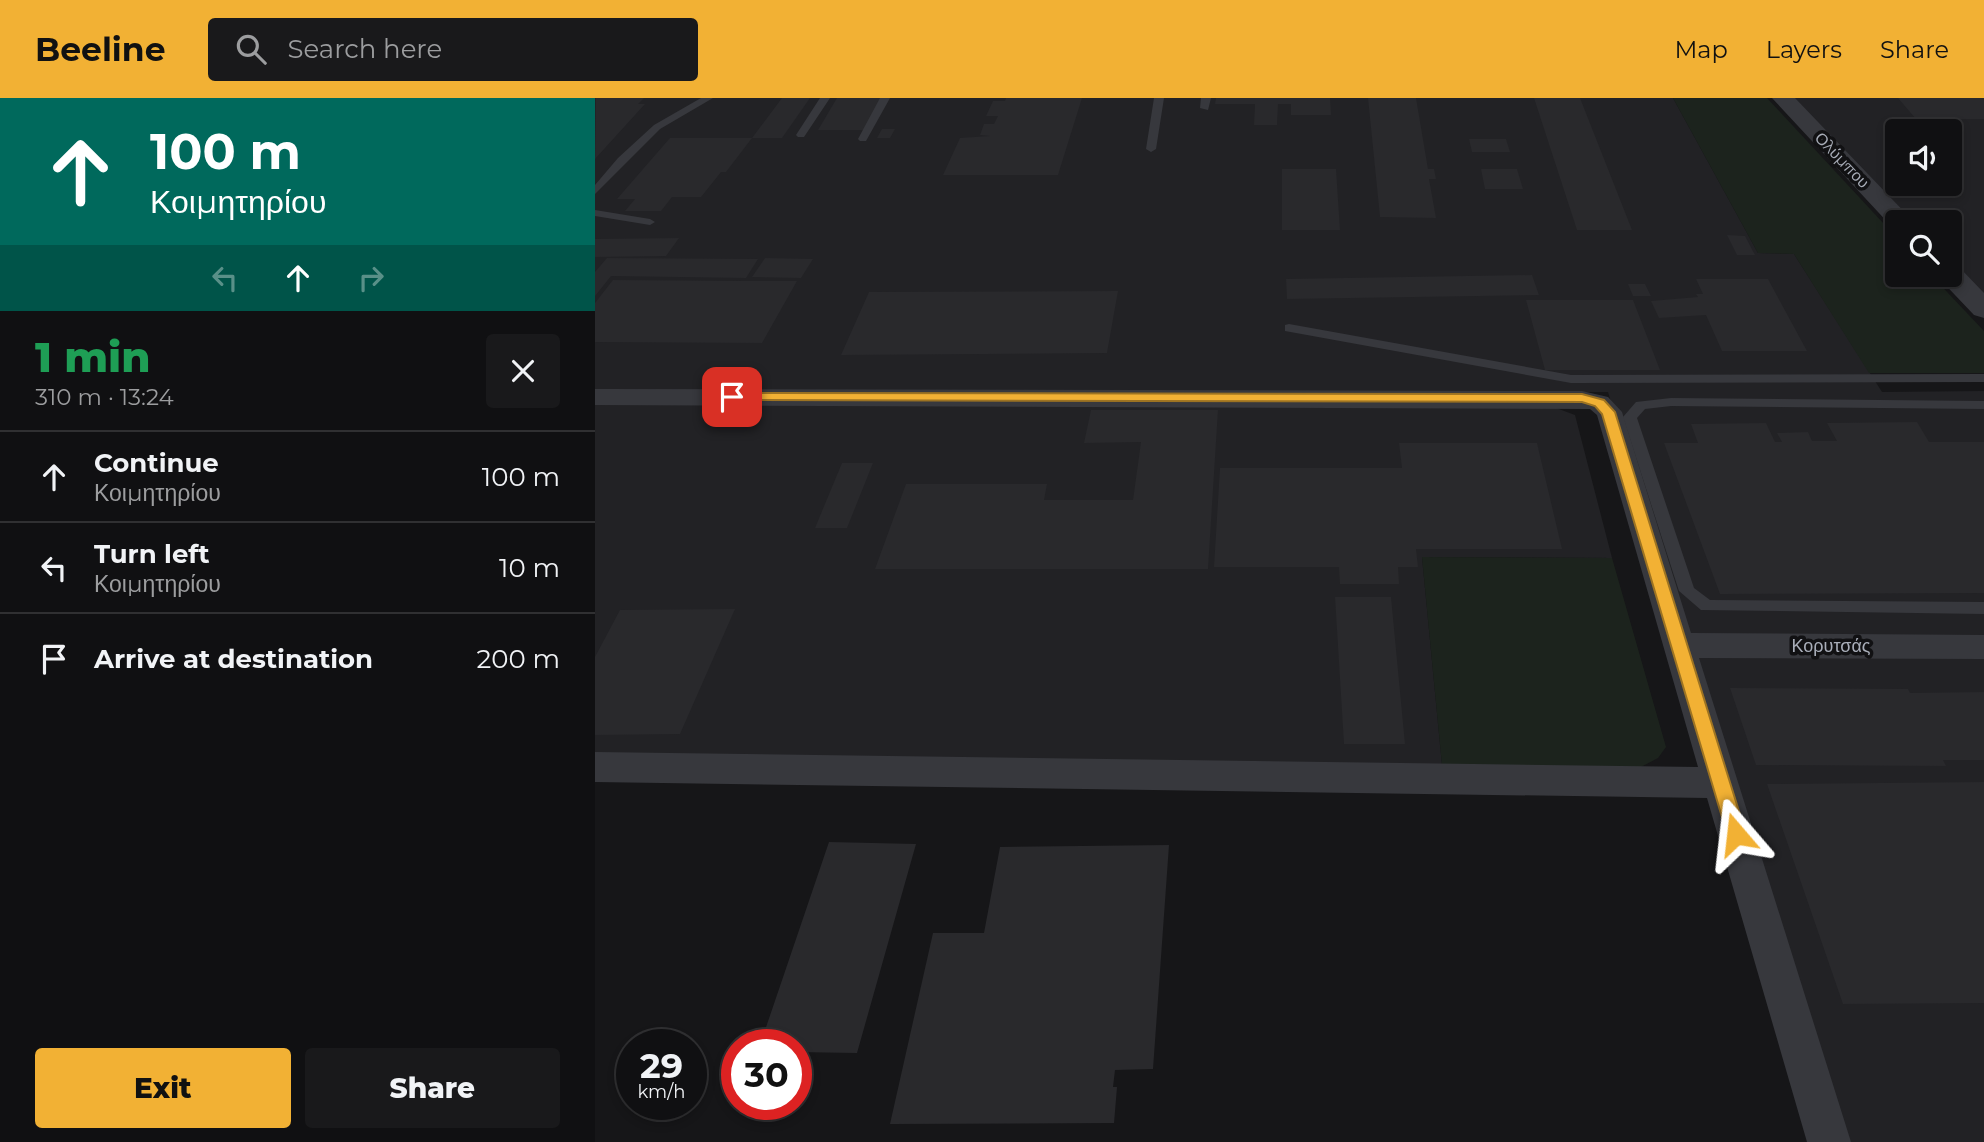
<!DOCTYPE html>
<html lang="en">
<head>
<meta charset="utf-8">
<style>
	:root { --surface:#101012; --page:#19191b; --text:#f1f3f6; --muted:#9c9d9f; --line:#303032; --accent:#f2b134 }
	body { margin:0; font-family:Montserrat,sans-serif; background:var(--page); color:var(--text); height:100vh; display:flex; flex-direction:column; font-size:26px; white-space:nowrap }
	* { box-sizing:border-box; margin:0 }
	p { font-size:23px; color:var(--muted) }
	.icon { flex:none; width:38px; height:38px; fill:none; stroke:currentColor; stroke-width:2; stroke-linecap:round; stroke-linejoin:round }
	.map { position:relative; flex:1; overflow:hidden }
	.drawer { display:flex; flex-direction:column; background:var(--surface); width:595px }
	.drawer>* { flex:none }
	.top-card { background:#00695c; color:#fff; overflow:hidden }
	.controls { position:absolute; left:1290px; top:21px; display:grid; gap:14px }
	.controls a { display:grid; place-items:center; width:77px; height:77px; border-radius:7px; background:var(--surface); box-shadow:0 4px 10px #0003,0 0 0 2px var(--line); font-size:35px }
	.speed { position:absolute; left:21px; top:931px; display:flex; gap:14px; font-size:35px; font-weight:700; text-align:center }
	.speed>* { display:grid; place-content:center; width:91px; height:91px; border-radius:50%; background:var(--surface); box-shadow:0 4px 10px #0003,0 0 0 2px var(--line); line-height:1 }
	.speed small { font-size:18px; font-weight:400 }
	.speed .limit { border:10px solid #d22; background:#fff; color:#111 }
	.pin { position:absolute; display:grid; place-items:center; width:60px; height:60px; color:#fff; margin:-30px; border-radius:14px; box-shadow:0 4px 10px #0006 }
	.me { position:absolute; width:77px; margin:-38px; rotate:343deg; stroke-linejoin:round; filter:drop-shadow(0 0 5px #0008) }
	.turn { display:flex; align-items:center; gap:24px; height:147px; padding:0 35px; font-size:32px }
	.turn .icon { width:91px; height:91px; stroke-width:2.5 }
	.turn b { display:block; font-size:49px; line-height:60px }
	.lanes { display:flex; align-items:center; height:66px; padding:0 35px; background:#0003; justify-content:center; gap:35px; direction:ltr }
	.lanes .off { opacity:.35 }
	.round { display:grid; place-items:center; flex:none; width:74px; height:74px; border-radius:7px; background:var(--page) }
	.head { display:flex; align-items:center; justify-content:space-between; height:119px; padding:0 35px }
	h1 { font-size:42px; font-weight:800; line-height:52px; color:#1e9e55 }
	.primary-button { display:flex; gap:14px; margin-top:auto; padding:14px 35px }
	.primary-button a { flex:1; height:80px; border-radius:7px; background:var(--accent); color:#111; font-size:28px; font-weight:800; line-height:80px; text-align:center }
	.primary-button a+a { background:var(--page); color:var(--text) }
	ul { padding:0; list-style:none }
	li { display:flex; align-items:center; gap:21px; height:91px; padding:0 35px; border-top:2px solid var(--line) }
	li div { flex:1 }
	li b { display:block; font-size:26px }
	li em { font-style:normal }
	header { display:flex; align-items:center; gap:42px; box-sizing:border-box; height:98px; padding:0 35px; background:var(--accent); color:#111 }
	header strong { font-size:33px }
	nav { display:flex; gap:38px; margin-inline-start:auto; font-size:24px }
	.search { width:490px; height:63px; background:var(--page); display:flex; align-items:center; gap:18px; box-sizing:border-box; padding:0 24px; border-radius:7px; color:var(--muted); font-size:26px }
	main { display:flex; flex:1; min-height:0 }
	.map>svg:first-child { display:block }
</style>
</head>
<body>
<header>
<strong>Beeline</strong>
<div class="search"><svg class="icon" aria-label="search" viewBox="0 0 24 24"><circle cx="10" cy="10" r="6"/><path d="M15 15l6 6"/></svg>Search here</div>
<nav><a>Map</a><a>Layers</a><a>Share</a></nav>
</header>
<main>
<section class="drawer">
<div class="top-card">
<div class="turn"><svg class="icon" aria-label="ahead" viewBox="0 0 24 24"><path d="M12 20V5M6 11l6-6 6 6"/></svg><div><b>100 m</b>Κοιμητηρίου</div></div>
<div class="lanes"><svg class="icon off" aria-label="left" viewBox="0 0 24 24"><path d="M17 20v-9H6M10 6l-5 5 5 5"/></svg><svg class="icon" aria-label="ahead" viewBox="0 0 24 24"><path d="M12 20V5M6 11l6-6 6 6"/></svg><svg class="icon off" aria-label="right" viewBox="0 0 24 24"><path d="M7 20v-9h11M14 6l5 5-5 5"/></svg></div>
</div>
<div class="head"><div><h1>1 min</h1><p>310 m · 13:24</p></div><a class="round"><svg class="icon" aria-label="close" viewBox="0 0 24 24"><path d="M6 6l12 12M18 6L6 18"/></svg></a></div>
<ul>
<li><svg class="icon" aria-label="ahead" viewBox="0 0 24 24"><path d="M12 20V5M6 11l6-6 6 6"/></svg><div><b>Continue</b><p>Κοιμητηρίου</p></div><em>100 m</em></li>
<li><svg class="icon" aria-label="left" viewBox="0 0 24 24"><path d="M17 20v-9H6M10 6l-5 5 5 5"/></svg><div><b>Turn left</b><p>Κοιμητηρίου</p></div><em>10 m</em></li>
<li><svg class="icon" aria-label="arrive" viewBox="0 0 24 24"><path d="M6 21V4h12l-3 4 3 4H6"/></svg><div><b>Arrive at destination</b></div><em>200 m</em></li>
</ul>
<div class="primary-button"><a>Exit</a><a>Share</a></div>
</section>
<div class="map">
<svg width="1389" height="1044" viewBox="0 0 1389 1044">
	<rect width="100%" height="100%" fill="#161618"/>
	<path fill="#222225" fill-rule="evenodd" d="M0,0H1078L1163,155L1199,156L1287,294L1389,293V1044H1242L1013,294L0,293Z
		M1193,0H1389V203L1355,167L1354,124H1313ZM1302,33H1354V86H1302Z
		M0,302L953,307L980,317L1017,460L827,459L847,667L0,656Z"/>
	<path fill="#1c231d" d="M1078,0H1172L1302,140V177H1336L1389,233V275H1274L1199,156L1163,155Z
		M827,459L1017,460L1071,649L1063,660L1042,671L847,667Z"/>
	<path fill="#29292c" d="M1,0H49L43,6H50L0,61Z
		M187,0H215L187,40H157Z
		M242,0H286L269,32H223Z
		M411,0H487L463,77H348L365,40L395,38L385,37L389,26H399L403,18H391L398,3H410Z
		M621,0H735L736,17H696V6H683L682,27H659L660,6H620Z
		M773,0H821L833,71H839L841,81H834L841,120L785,119Z
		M939,0H985L1037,132H982Z
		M1303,0H1389V21H1321Z
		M287,31H300L295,40H282Z
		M75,40H157L131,74H126L106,99H77L66,113H30L40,101H22Z
		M874,41H911L915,54H877Z
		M687,71H741L745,132H687Z
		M886,71H922L928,91H890Z
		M1132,137L1150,138L1160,157H1142Z
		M84,140L71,158L0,159V141Z
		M12,160L163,161L151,180L16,178L0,198V174Z
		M170,160L218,161L206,180L157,179Z
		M937,177L944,197L692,201L691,181Z
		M1101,181H1173L1212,253H1127L1111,217L1064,220L1056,203L1103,199L1101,196H1108Z
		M18,182L147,183H202L167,245L0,244V205Z
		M1033,186H1050L1056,198H1038Z
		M523,193L512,255L246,257L274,194Z
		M931,202H1038L1065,272H950Z
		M496,312H623L613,471H280L311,386H452L449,402H538L546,344L489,345Z
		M1322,324L1334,344H1389V495L1125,496L1069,345H1103L1096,326L1171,325L1180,344H1187L1182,335L1213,334L1217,343H1242L1232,325Z
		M804,345H942L967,451H821L823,469H803L804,486H745L744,469H619L625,370H807Z
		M247,365H278L252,430H220Z
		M740,499H796L810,646H749Z
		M140,511L85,636L0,637V559L25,512Z
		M1135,590L1313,591L1315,595L1389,594V662H1348L1351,668L1161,667Z
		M1389,684V905L1248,906L1172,686Z
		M234,744L321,746L262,955L201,954V947H165Z
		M574,747L558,971L520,972L518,989H522L519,1025L295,1026L338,835H389L405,749Z"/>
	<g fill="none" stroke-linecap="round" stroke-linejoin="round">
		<path fill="#37383d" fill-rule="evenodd" d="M106,0H118L65,31L0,96V87L23,60L59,27Z
			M225,0H235L209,39H203L201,37Z
			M285,0H295L271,43H265L263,41Z
			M559,0H569L561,51L556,54L551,51Z
			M606,0H616L613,12L605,10Z
			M0,112L55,121L60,124L55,127L0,118Z
			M694,226L976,277L1389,276V284L976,285L690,233V227Z
			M1076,300L1389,303V311L1076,308L1050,311L1042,320L1099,490L1115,502L1389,504V516L1106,512L1084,493L1028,319L1041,304Z"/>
		<path fill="#37383d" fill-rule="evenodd" d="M0,291L987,293L1013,299L1027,314L1096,535L1389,537V561L1104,560L1256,1044H1212L1112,700L0,684V654L1103,669L1002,317L995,311L0,307Z"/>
		<path fill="#37383d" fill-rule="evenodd" d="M1177,0H1200L1319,124H1302V131L1297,129Z
			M1354,167L1364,169L1389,195V220L1379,217L1341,177H1354Z"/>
	</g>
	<path fill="#f2b134" stroke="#9d7322" stroke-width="2" d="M137,295L987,296L1009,302L1020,314L1151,736L1148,742L1141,744L1135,742L1132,736L1007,316L1000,308L987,304L133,302V297Z"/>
	<g text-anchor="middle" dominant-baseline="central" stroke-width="7" stroke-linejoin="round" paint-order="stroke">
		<g font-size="16" fill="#a8adb8" stroke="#111113">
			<text transform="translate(1247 62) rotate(46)">Ολύμπου</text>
		</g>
		<g font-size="18" fill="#a8adb8" stroke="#111113">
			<text x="1236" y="548">Κορυτσάς</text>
		</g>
	</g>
</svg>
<div class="controls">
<a><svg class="icon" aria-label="sound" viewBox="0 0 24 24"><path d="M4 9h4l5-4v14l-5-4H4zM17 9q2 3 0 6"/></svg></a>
<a><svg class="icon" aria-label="search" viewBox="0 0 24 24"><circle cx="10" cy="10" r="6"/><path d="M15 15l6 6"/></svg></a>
</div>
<div class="speed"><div>29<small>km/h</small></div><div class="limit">30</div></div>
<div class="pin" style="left:137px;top:299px;background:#d93025"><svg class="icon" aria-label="arrive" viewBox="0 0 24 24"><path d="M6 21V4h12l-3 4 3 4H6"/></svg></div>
<svg class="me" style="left:1141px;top:736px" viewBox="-20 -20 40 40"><path d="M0-17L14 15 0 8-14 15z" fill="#f2b134" stroke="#fff" stroke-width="4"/></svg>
</div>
</main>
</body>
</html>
